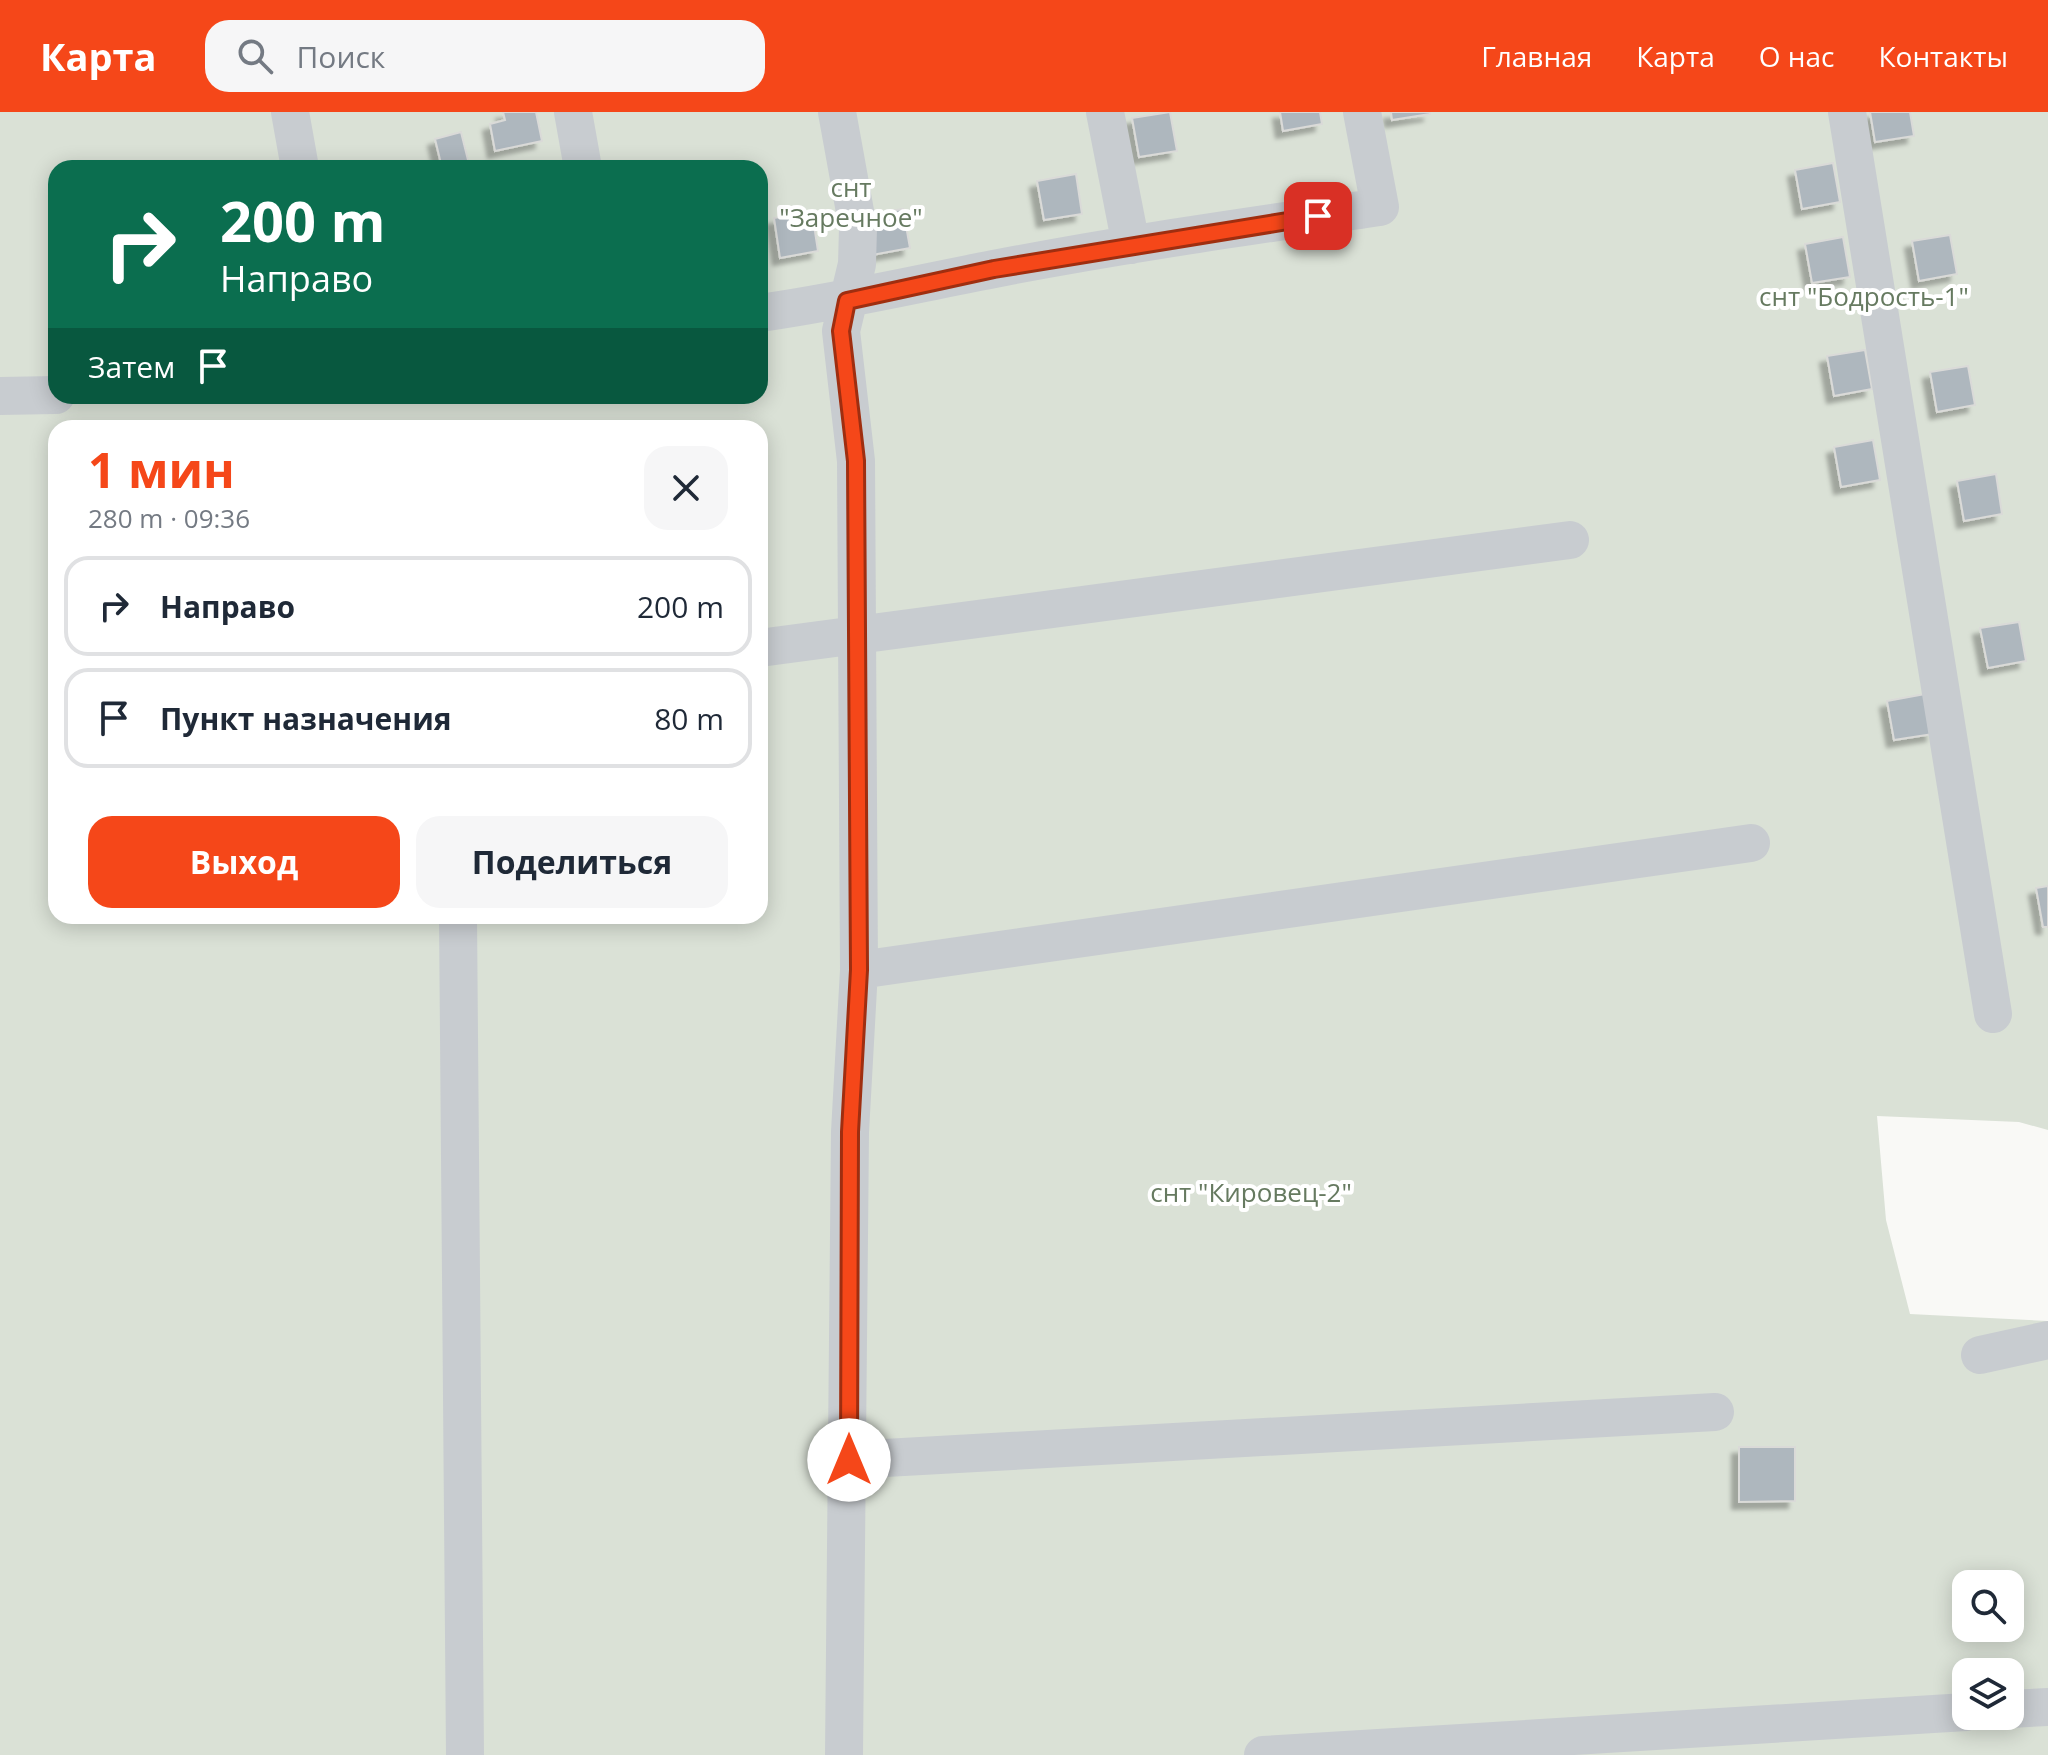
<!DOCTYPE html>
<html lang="ru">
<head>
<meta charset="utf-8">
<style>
	:root { --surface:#fff; --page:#f6f6f7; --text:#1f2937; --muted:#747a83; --line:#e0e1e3; --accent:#f54719 }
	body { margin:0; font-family:"Open Sans",sans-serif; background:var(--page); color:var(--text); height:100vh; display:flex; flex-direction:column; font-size:30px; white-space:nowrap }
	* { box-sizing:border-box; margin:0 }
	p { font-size:26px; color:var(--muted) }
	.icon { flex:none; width:44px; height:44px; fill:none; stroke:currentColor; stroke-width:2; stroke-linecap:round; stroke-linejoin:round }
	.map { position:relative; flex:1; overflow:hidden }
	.details { position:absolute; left:48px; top:308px; width:720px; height:504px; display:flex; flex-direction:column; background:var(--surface); border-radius:24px; box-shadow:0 4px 20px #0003 }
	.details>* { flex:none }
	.hud { position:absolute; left:48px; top:48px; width:720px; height:244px; border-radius:24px; box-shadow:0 4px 20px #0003; background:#0b6e4f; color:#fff; overflow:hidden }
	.controls { position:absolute; left:1952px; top:1458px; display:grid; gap:16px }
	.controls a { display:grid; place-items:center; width:72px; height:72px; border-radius:16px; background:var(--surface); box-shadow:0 4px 20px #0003; font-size:40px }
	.pin { position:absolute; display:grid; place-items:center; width:68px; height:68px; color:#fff; margin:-34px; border-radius:16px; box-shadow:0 4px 12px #0006 }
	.me { position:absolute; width:88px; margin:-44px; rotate:0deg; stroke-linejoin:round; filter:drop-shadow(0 0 6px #0008) }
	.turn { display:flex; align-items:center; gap:28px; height:168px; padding:0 40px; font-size:36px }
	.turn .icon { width:104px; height:104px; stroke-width:2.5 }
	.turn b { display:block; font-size:56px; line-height:68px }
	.then { display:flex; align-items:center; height:76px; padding:0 40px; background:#0003; gap:16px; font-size:30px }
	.round { display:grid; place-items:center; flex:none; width:84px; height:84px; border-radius:24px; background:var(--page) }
	.overview { display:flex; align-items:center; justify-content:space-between; height:136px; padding:0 40px }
	h1 { font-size:48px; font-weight:700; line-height:60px; color:var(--accent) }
	.primary-button { display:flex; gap:16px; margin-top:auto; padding:16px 40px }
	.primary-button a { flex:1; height:92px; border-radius:24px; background:var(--accent); color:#fff; font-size:32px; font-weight:700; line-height:92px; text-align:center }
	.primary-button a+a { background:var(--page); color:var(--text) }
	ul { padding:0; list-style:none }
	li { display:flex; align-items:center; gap:24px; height:100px; margin:0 16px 12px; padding:0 24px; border:4px solid var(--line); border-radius:24px }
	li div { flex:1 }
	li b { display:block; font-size:30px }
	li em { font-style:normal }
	header { display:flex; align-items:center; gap:48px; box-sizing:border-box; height:112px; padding:0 40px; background:var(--accent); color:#fff }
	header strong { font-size:38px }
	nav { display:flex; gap:44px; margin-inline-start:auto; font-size:28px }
	.search { width:560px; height:72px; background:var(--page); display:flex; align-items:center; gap:20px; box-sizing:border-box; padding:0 28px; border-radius:24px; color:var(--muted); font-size:30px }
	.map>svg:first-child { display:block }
</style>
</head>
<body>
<header>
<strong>Карта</strong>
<div class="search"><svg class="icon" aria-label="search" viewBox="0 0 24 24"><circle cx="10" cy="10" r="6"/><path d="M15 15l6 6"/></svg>Поиск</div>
<nav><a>Главная</a><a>Карта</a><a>О нас</a><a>Контакты</a></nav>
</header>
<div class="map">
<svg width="2048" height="1643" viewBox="0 0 2048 1643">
	<defs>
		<filter id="shadow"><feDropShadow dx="-7" dy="7" stdDeviation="2" flood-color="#0004"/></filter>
	</defs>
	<rect width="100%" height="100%" fill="#f9f9f6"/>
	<path fill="#dae1d6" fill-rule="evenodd" d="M0,0H2048V1018L2019,1010L1877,1004L1886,1108L1910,1202L2048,1209V1643H0ZM56,56H760V284H56ZM56,316H760V804H56ZM1966,1472H2010V1516H1966ZM1966,1560H2010V1604H1966Z"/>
	<path fill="#aeb7be" stroke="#dadad8" stroke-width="2" filter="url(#shadow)" d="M503,0H536L542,29L495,39L490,12L505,8Z
		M1170,0L1177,39L1139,45L1132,6Z
		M1280,0H1320L1322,12L1283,19Z
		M1391,0H1430V2L1392,8Z
		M1870,0H1910L1914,24L1875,30Z
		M461,20L470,56H442L435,27Z
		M1833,51L1840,90L1802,97L1795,58Z
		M1076,62L1082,102L1044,108L1037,69Z
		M903,97L910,136L872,143L865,103Z
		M812,100L818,139L780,146L774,106Z
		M1950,123L1957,162L1919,169L1912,129Z
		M1843,125L1850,165L1812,171L1805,132Z
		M1865,238L1872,277L1834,284L1827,244Z
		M1968,254L1975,293L1937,300L1930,260Z
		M1873,328L1880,368L1841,375L1834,335Z
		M1996,362L2002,402L1964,409L1957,369Z
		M2019,510L2026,549L1988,556L1980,516Z
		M1925,582L1933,622L1894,628L1887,589Z
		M2048,774V815H2043L2036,776Z
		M1739,1335H1795V1389L1739,1390Z"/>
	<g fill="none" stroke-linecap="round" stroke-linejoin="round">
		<path stroke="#c8ccd0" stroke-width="38" d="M290,0L300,56
			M573,0L583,56
			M837,0L858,116L857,152L841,219L856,349L859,858L850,1020L844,1643
			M1105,0L1131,133
			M1847,0L1993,902
			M760,201C839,190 916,172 994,157C1122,132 1251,114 1380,95L1362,0
			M0,284L56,283
			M760,536L1570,428
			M458,804L465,1643
			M859,858L1751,731
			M1980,1243L2048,1228
			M849,1348L1715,1300
			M2010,1597L2048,1595
			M1263,1643L1966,1600"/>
	</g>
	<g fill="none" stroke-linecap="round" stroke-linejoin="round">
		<defs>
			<path id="route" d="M849,1348L850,1020L859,858L856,349L841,219L847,189L994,157L1318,104"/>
		</defs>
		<use href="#route" stroke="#9f2e10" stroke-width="20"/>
		<use href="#route" stroke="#f54719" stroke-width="14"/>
	</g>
	<g text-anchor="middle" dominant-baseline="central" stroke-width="8" stroke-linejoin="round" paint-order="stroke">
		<g font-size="26" fill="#667a60" stroke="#fff">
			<text x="851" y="75">снт<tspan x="851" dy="30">"Заречное"</tspan></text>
			<text x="1864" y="184">снт "Бодрость-1"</text>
			<text x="1251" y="1080">снт "Кировец-2"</text>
		</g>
	</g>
</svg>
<div class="controls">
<a><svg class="icon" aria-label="search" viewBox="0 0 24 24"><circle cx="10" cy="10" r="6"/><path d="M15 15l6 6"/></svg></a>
<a><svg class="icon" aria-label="layers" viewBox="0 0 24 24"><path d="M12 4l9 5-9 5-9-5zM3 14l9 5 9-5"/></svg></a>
</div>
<div class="pin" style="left:1318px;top:104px;background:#d93025"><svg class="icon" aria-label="arrive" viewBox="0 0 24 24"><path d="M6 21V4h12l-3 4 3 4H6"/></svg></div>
<svg class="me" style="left:849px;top:1348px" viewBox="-20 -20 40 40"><circle r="19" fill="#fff"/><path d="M0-13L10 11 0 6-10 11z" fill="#f54719"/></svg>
<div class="hud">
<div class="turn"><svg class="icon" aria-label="right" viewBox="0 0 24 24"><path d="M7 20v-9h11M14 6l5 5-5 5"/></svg><div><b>200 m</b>Направо</div></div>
<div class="then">Затем<svg class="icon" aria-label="arrive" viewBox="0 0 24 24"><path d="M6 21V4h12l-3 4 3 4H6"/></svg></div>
</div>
<section class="details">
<div class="overview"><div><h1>1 мин</h1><p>280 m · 09:36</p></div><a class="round"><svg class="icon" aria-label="close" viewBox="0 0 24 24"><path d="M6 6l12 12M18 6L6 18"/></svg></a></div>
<ul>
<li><svg class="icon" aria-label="right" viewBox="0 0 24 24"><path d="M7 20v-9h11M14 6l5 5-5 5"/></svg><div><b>Направо</b></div><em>200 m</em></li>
<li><svg class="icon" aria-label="arrive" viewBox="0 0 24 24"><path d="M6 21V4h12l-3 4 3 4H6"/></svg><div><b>Пункт назначения</b></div><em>80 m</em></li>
</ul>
<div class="primary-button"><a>Выход</a><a>Поделиться</a></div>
</section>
</div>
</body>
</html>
